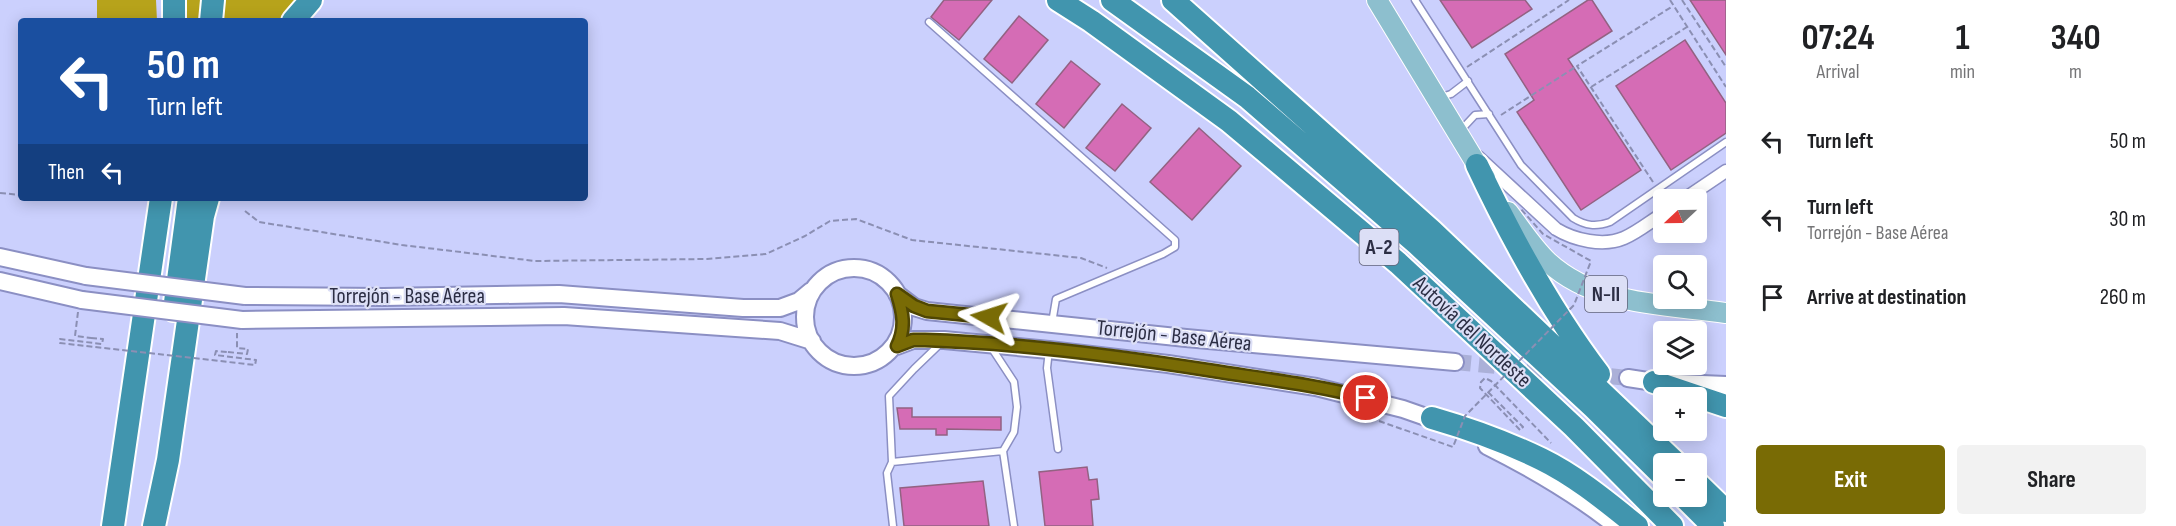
<!DOCTYPE html>
<html lang="en">
<head>
<meta charset="utf-8">
<style>
	:root { --surface:#fff; --page:#f2f2f2; --text:#202124; --muted:#757577; --accent:#796b05 }
	body { margin:0; font-family:"Sofia Sans Condensed",sans-serif; background:var(--page); color:var(--text); height:100vh; display:flex; flex-direction:column; font-size:22px; white-space:nowrap }
	* { box-sizing:border-box; margin:0 }
	p { font-size:20px; color:var(--muted) }
	.icon { flex:none; width:33px; height:33px; fill:none; stroke:currentColor; stroke-width:2; stroke-linecap:round; stroke-linejoin:round }
	.map { position:relative; flex:1; overflow:hidden }
	.sheet { display:flex; flex-direction:column; background:var(--surface); width:450px }
	.sheet>* { flex:none }
	.top-card { position:absolute; left:18px; top:18px; width:570px; height:183px; border-radius:6px; box-shadow:0 3px 15px #0003; background:#1a4fa0; color:#fff; overflow:hidden }
	.needle { width:39px; rotate:248deg }
	.tools { position:absolute; left:1653px; top:189px; display:grid; gap:12px }
	.tools a { display:grid; place-items:center; width:54px; height:54px; border-radius:6px; background:var(--surface); box-shadow:0 3px 15px #0003; font-size:30px }
	.pin { position:absolute; display:grid; place-items:center; width:51px; height:51px; color:#fff; margin:-26px; border:3px solid #fff; border-radius:50%; box-shadow:0 2px 6px #0007 }
	.me { position:absolute; width:66px; margin:-33px; rotate:276deg; stroke-linejoin:round; filter:drop-shadow(0 0 4px #0008) }
	.turn { display:flex; align-items:center; gap:21px; height:126px; padding:0 30px; font-size:27px }
	.turn .icon { width:78px; height:78px; stroke-width:2.5 }
	.turn b { display:block; font-size:42px; line-height:51px }
	.then { display:flex; align-items:center; height:57px; padding:0 30px; background:#0003; gap:12px; font-size:22px }
	.eta { display:flex; justify-content:space-evenly; align-items:center; height:102px; text-align:center }
	.eta b { font-size:36px; font-weight:700; line-height:42px }
	.cta { display:flex; gap:12px; margin-top:auto; padding:12px 30px }
	.cta a { flex:1; height:69px; border-radius:6px; background:var(--accent); color:#fff; font-size:24px; font-weight:700; line-height:69px; text-align:center }
	.cta a+a { background:var(--page); color:var(--text) }
	ul { padding:0; list-style:none }
	li { display:flex; align-items:center; gap:18px; height:78px; padding:0 30px }
	li div { flex:1 }
	li b { display:block; font-size:22px }
	li em { font-style:normal }
	main { display:flex; flex:1; min-height:0 }
	.map>svg:first-child { display:block }
</style>
</head>
<body>
<main>
<div class="map">
<svg width="1726" height="526" viewBox="0 0 1726 526">
	<rect width="100%" height="100%" fill="#cbd0fd"/>
	<path fill="#b7a31b" d="M97,0H156L157,21H97Z
		M185,0H202L200,21H186Z
		M224,0H297L280,21H222Z"/>
	<path fill="#d56cb5" stroke="#936282" stroke-width="1.5" d="M944,0H992L959,40L931,17Z
		M1440,0H1525L1532,9L1472,48Z
		M1588,0H1592L1612,31L1568,59L1641,170L1581,210L1517,112L1534,100L1505,54Z
		M1690,0H1726V55Z
		M1019,16L1048,40L1012,83L984,59Z
		M1685,40L1726,103V133L1671,170L1616,86Z
		M1071,61L1100,84L1064,128L1036,104Z
		M1122,104L1151,128L1115,171L1086,148Z
		M1199,128L1241,166L1192,220L1150,182Z
		M897,408H912V417H1001V430L947,429V435H936V429H900Z
		M1087,467L1089,480L1097,479L1099,499L1091,500L1093,526H1045L1039,472Z
		M983,481L989,526H904L900,488Z"/>
	<g fill="none" stroke-linecap="round" stroke-linejoin="round">
		<path stroke="#abb0d8" stroke-width="16" stroke-dasharray="16 8" stroke-linecap="butt" d="M1455,362L1558,372
			M1587,374L1628,378"/>
		<defs>
			<path id="lane" d="M1415,0L1521,165L1573,218C1586,226 1596,227 1610,222L1726,142
				M929,22L1175,240V247L1163,254L1056,299L1052,323
				M1441,97L1451,94L1468,81
				M1461,130L1475,115L1489,114
				M941,343L914,369L889,396L892,462L1003,451L1014,432L1017,407L1014,382L991,347
				M1049,350L1047,368L1058,449
				M1003,451L1014,526
				M892,462L887,473L893,526"/>
			<path id="street" d="M1478,157L1556,229C1574,240 1603,247 1624,238C1638,232 1651,221 1664,213
				M1683,200L1726,171"/>
			<path id="secondary" d="M0,257L86,276
				M805 317a49 49 0 1 1 98 0a49 49 0 1 1-98 0Z
				M0,281L82,300
				M897,294L914,307L927,311L1186,338L1455,362
				M245,296L384,297L559,294L743,308H780L799,301L811,291
				M242,320L564,316L780,331L812,341
				M897,346L913,340H944L1049,350L1168,364L1316,387L1403,409L1443,423
				M1628,378L1654,382L1726,385
				M1487,446C1533,469 1576,494 1616,526"/>
			<path id="primary" d="M1377,0L1485,178
				M1508,212C1521,229 1533,248 1548,262C1596,306 1666,304 1726,313"/>
			<path id="highway" d="M174,0V21
				M1058,0L1091,21L1229,121L1398,263L1574,427L1672,526
				M1112,0L1247,97L1417,244L1593,407L1664,477
				M1173,0L1432,231L1677,464
				M211,21L213,0
				M293,21L311,0
				M1477,165C1510,235 1552,312 1599,374
				M174,310L189,198
				M1654,382L1726,406
				M1432,418C1470,429 1506,442 1541,459C1576,476 1607,502 1637,526
				M1696,482L1726,511
				M1683,496L1713,526
				M113,526L161,198
				M154,526L168,460L203,216L208,198"/>
		</defs>
		<use href="#lane" stroke="#8b8fc3" stroke-width="9"/>
		<use href="#street" stroke="#8b8fc3" stroke-width="15"/>
		<use href="#secondary" stroke="#8b8fc3" stroke-width="20"/>
		<use href="#primary" stroke="#fff" stroke-width="22"/>
		<use href="#highway" stroke="#fff" stroke-width="26"/>
		<path stroke="#8b8fb3" stroke-width="2" stroke-dasharray="6 3" stroke-linecap="butt" d="M1670,0L1726,87
			M1682,0L1726,67
			M1467,67L1569,0
			M1591,87L1687,27
			M1501,115L1577,66
			M1653,182L1577,66L1673,6
			M0,193L21,195
			M245,211L259,222L402,245L535,261L707,259L766,254L805,236L830,221L856,219L912,240L1081,258L1107,268
			M78,312L75,336L91,338
			M228,352L247,354L248,349L237,348V333
			M1488,392L1523,427L1520,430
			M1520,430L1480,388L1481,382L1485,378L1491,381L1551,443"/>
		<use href="#lane" stroke="#fff" stroke-width="6"/>
		<use href="#street" stroke="#fff" stroke-width="12"/>
		<use href="#secondary" stroke="#fff" stroke-width="16"/>
		<use href="#primary" stroke="#8dbfce" stroke-width="20"/>
		<use href="#highway" stroke="#4195ae" stroke-width="22"/>
		<defs>
			<path id="secondary-bridge" d="M86,276L245,296
				M82,300L242,320"/>
		</defs>
		<use href="#secondary-bridge" stroke="#8b8fc3" stroke-width="20" stroke-linecap="butt"/>
		<path stroke="#8b8fb3" stroke-width="2" stroke-dasharray="6 3" stroke-linecap="butt" d="M91,338L103,339L102,344L60,339V343L255,365L256,360L215,355L216,351L228,352
			M1362,415L1453,447L1465,416L1574,305L1591,261L1543,234L1520,208"/>
		<use href="#secondary-bridge" stroke="#fff" stroke-width="16"/>
	</g>
	<g fill="none" stroke-linecap="round" stroke-linejoin="round">
		<defs>
			<path id="route" d="M989,317L927,311L914,306L897,294C903,313 906,328 897,346L913,340H925C1020,343 1119,356 1214,371C1265,379 1316,385 1366,398"/>
		</defs>
		<use href="#route" stroke="#4f4603" stroke-width="15"/>
		<use href="#route" stroke="#796b05" stroke-width="10"/>
	</g>
	<g text-anchor="middle" dominant-baseline="central" stroke-width="4.5" stroke-linejoin="round" paint-order="stroke">
		<g fill="#dcdff6" stroke="#616379" stroke-width="1.5">
			<rect x="1359.5" y="229" width="39" height="36" rx="4.5"/>
			<rect x="1585" y="276" width="42" height="36" rx="4.5"/>
		</g>
		<g font-size="21" font-weight="bold" fill="#2c2e44">
			<text x="1379" y="247">A-2</text>
			<text x="1606" y="294">N-II</text>
		</g>
		<g font-size="22" fill="#2c2e44" stroke="#dcdff6">
			<text x="407" y="296">Torrejón - Base Aérea</text>
			<text transform="translate(1472 332) rotate(43)">Autovía del Nordeste</text>
			<text transform="translate(1174 336) rotate(6)">Torrejón - Base Aérea</text>
		</g>
	</g>
</svg>
<div class="tools">
<a><svg class="needle" viewBox="-14 -14 28 28"><path d="M0-13l5 13h-10z" fill="#e53935"/><path d="M0 13l5-13h-10z" fill="#757577"/></svg></a>
<a><svg class="icon" aria-label="search" viewBox="0 0 24 24"><circle cx="10" cy="10" r="6"/><path d="M15 15l6 6"/></svg></a>
<a><svg class="icon" aria-label="layers" viewBox="0 0 24 24"><path d="M12 4l9 5-9 5-9-5zM3 14l9 5 9-5"/></svg></a>
<a>+</a>
<a>−</a>
</div>
<div class="pin" style="left:1366px;top:398px;background:#d93025"><svg class="icon" aria-label="arrive" viewBox="0 0 24 24"><path d="M6 21V4h12l-3 4 3 4H6"/></svg></div>
<svg class="me" style="left:989px;top:317px" viewBox="-20 -20 40 40"><path d="M0-17L14 15 0 8-14 15z" fill="#796b05" stroke="#fff" stroke-width="4"/></svg>
<div class="top-card">
<div class="turn"><svg class="icon" aria-label="left" viewBox="0 0 24 24"><path d="M17 20v-9H6M10 6l-5 5 5 5"/></svg><div><b>50 m</b>Turn left</div></div>
<div class="then">Then<svg class="icon" aria-label="left" viewBox="0 0 24 24"><path d="M17 20v-9H6M10 6l-5 5 5 5"/></svg></div>
</div>
</div>
<section class="sheet">
<div class="eta">
<div><b>07:24</b><p>Arrival</p></div>
<div><b>1</b><p>min</p></div>
<div><b>340</b><p>m</p></div>
</div>
<ul>
<li><svg class="icon" aria-label="left" viewBox="0 0 24 24"><path d="M17 20v-9H6M10 6l-5 5 5 5"/></svg><div><b>Turn left</b></div><em>50 m</em></li>
<li><svg class="icon" aria-label="left" viewBox="0 0 24 24"><path d="M17 20v-9H6M10 6l-5 5 5 5"/></svg><div><b>Turn left</b><p>Torrejón - Base Aérea</p></div><em>30 m</em></li>
<li><svg class="icon" aria-label="arrive" viewBox="0 0 24 24"><path d="M6 21V4h12l-3 4 3 4H6"/></svg><div><b>Arrive at destination</b></div><em>260 m</em></li>
</ul>
<div class="cta"><a>Exit</a><a>Share</a></div>
</section>
</main>
</body>
</html>
